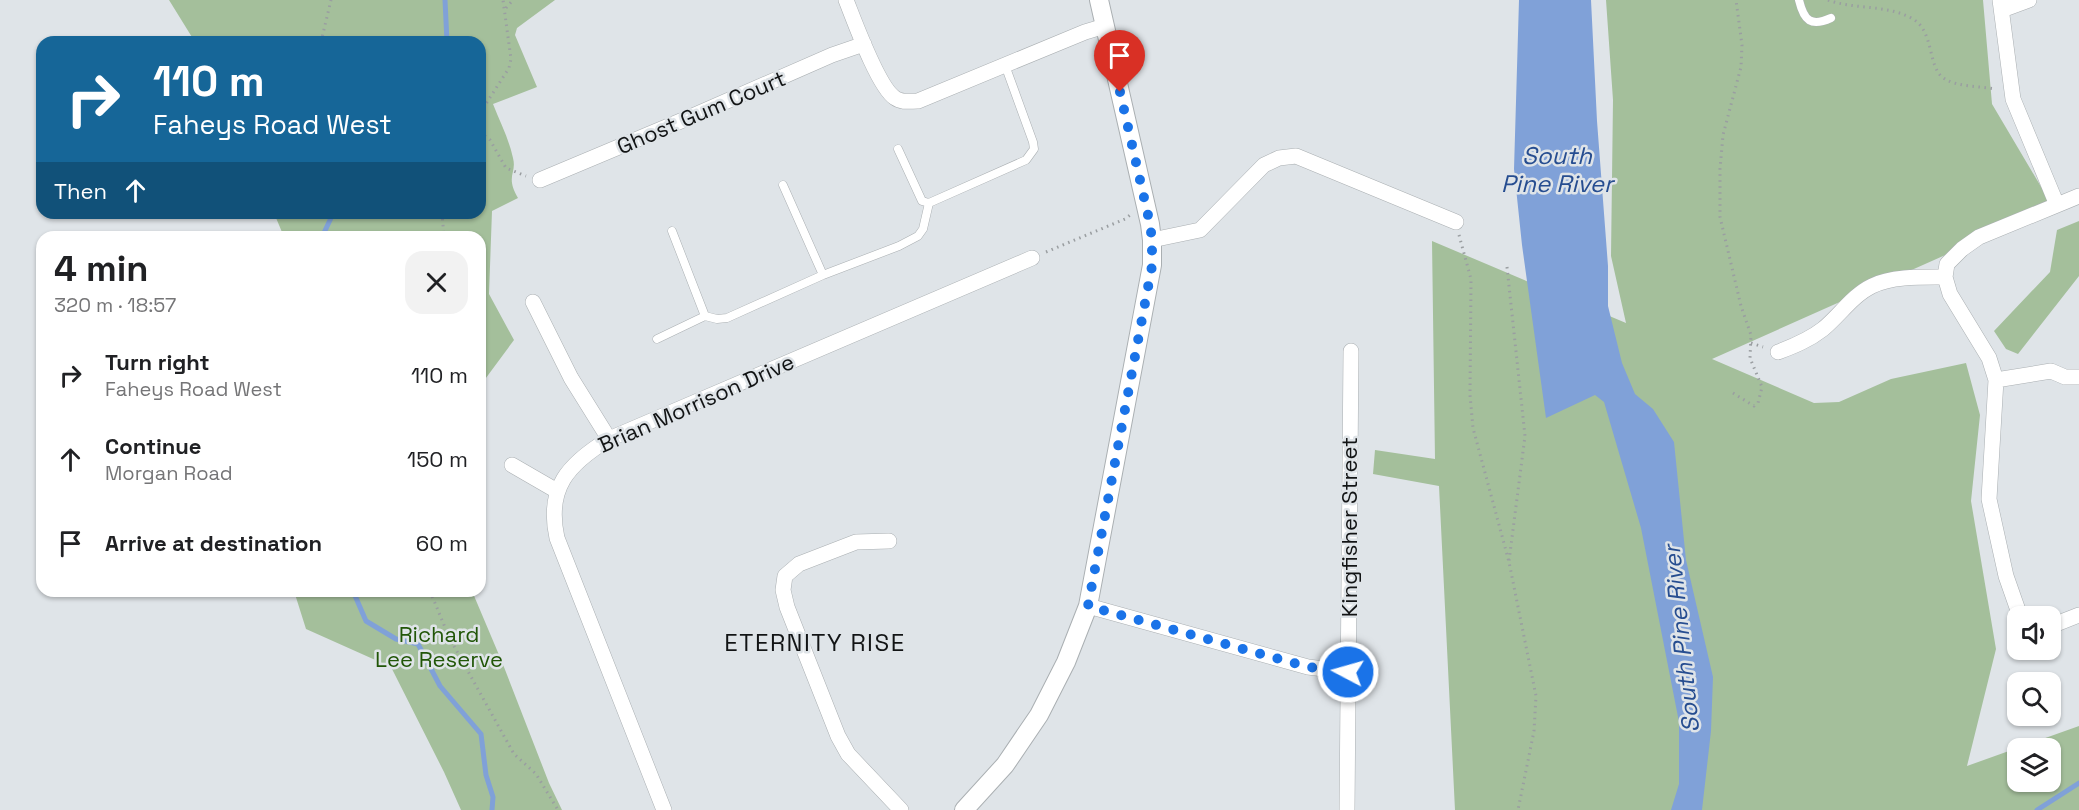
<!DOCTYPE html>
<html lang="en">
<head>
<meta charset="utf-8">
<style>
	:root { --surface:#fff; --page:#f2f2f2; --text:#202124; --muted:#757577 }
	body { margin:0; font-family:"Space Grotesk",sans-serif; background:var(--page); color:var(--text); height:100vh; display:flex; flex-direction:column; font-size:22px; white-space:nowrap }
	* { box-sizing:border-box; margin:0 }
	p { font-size:20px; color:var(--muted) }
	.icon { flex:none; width:33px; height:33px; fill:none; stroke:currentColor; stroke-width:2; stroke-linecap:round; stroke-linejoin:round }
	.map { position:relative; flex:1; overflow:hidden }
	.side { position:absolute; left:36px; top:231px; width:450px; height:366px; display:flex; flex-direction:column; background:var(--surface); border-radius:18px; box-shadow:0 2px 4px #0004 }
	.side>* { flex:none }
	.guide { position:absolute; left:36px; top:36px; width:450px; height:183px; border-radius:18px; box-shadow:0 2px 4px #0004; background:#166698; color:#fff; overflow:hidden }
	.tools { position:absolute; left:2007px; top:606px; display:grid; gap:12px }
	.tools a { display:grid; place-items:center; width:54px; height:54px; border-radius:12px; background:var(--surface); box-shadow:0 2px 4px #0004; font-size:30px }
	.pin { position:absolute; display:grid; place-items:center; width:51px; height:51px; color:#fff; margin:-62px -26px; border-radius:50% 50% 50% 0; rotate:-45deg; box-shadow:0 0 6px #0007 }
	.pin .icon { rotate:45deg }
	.me { position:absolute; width:66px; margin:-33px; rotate:276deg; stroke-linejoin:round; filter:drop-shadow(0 0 4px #0008) }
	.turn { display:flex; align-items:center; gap:21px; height:126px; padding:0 18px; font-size:27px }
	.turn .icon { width:78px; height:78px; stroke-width:2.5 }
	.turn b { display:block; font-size:42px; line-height:51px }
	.then { display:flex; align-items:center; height:57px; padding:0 18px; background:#0003; gap:12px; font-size:22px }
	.round { display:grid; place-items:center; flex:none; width:63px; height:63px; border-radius:18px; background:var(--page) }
	.summary { display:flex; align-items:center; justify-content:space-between; height:102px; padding:0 18px }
	h1 { font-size:36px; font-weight:800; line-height:45px }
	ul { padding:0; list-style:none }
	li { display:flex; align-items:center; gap:18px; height:84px; padding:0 18px }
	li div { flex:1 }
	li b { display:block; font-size:22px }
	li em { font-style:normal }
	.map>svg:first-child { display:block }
</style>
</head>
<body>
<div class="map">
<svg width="2079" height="810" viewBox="0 0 2079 810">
	<rect width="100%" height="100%" fill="#dfe4e8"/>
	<path fill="#a4bf9b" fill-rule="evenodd" d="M169,0H555L517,28L515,35L537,87L493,104C500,122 509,139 513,158C517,174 505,176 518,198L492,211L489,294L514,340L480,386V237H284L274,213H480V42H195Z
		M1606,0H1983L1992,104L2053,207L1712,359L1814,403L1839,402L1891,379L1966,363L1980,415L1971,501L1996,649L1967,766L2079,726V810H1455L1439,486L1373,474L1375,450L1435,459L1432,241L1626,323L1611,256L1613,100ZM2018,748H2050V782H2018Z
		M2079,221V276L2018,354L2006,349L1994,331L2050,272L2057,230Z
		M294,591H472L502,662L549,783L562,810H461L444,772L391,667L306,629Z"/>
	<path fill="#80a1d8" d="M1519,0H1591L1597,121L1608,266V306L1622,363L1635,394L1653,409L1674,442L1686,560L1713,677L1711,731L1702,810H1671L1679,784V722L1641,528L1604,402L1595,395L1546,418L1522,245L1514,169Z"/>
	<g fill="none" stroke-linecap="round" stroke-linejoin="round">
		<path stroke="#80a1d8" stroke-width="5" d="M445,0L447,42
			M322,237L331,218L335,213
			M353,591L366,621L396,639L418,644L440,686L481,734L486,775L493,797L492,810
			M2037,810L2079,783"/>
		<defs>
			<path id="service" d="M1799,0C1804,21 1811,27 1831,18
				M898,149L922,201L929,203L1026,160L1034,149L1033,142L1005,65
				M783,185L823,275
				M672,231L705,316
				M657,339L705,316L717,319L727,318L823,275L899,246L918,236L923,229L929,203"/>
			<path id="minor" d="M846,0C854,20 878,87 895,98C902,103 910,101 918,101L1085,32L1105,26
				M2000,0L2013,99L2057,205
				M2002,10L2029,0
				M540,180L695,115L832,55L864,44
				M1152,240L1200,230L1264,165L1279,158L1296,156L1456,222
				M1945,277L1950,294L1989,358L1996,380L1989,499L2006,576L2020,616
				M533,302L571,378L609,439
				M1778,352C1794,346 1809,340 1823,329C1839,316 1853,295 1872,286C1892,276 1922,277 1945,277L1947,264L1962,249L1979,237L2079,196
				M1996,380L2051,371L2065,377H2079
				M512,465L557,491
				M889,541L856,542L799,564L785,576L783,590L787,607L838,736L848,754L901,810
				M1088,606L1308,667L1348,672
				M2050,623L2056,624L2079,615
				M664,810L557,538C546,488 568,464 609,439L1032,258
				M1347,810L1351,351"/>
			<path id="tertiary" d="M964,810L1005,765L1039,715L1066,662L1088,606L1152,265V240L1150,224L1099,0"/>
		</defs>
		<use href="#service" stroke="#aaafb2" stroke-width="9"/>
		<use href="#minor" stroke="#aaafb2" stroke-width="16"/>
		<use href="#tertiary" stroke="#aaafb2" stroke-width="20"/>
		<path stroke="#9a9ea1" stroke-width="3" stroke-dasharray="1.5 4.5" stroke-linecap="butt" d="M1828,0C1855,10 1887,4 1913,19C1935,32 1927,69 1945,79C1958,87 1979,86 1995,89
			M506,8L513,0
			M321,42L331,0
			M480,113L509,68L511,59L503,0
			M480,132L490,140L506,168L526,176
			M442,213L444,237
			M1459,235L1471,279L1470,395L1473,428L1509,562L1536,696L1534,731L1518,810
			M1046,252L1125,219L1130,215
			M1507,267L1525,436L1509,561
			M1751,343L1763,347
			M1733,393L1754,406L1758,403L1762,387L1750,358L1751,335L1741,306L1720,217V169L1723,135L1741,67L1742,45L1736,0
			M430,591L449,637L514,754L536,774L558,810"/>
		<use href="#service" stroke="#fff" stroke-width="8"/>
		<use href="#minor" stroke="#fff" stroke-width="15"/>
		<use href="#tertiary" stroke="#fff" stroke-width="18"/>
	</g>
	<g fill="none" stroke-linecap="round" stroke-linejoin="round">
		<path stroke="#1a73e8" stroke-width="10" stroke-dasharray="0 18" d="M1120,92L1150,224L1152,240V266L1088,606L1308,667L1348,672"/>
	</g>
	<g text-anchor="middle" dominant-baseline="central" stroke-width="5" stroke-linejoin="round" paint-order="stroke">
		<g font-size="22" fill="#121415" stroke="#dfe4e8">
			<text transform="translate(701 112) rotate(-23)">Ghost Gum Court</text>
			<text transform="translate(696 403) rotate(-24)">Brian Morrison Drive</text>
			<text transform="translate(1349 527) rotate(-90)">Kingfisher Street</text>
		</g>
		<g font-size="22" fill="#215607" stroke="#dfe4e8">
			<text x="439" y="634">Richard<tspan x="439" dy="25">Lee Reserve</tspan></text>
		</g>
		<g font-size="24" font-style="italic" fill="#264d90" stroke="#dfe4e8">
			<text x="1557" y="155">South<tspan x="1557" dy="28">Pine River</tspan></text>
			<text transform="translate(1681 639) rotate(-96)">South Pine River</text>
		</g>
		<g font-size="24" letter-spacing="1.5" fill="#121415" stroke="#dfe4e8">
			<text x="815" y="642">ETERNITY RISE</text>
		</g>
	</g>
</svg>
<div class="tools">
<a><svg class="icon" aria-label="sound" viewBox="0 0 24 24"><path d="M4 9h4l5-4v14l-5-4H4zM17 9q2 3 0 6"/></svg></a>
<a><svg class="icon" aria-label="search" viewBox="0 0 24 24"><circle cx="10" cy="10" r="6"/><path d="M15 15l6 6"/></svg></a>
<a><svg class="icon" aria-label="layers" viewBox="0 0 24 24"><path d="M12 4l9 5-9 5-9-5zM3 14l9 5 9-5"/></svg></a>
</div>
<div class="pin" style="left:1120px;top:92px;background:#d93025"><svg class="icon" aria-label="arrive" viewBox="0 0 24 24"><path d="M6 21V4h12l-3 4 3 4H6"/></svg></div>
<svg class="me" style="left:1348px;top:672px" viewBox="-20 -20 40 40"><circle r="17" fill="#1a73e8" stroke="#fff" stroke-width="3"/><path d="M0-11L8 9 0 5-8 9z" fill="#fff"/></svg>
<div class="guide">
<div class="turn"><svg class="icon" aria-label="right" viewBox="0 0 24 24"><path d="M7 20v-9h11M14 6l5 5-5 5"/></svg><div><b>110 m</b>Faheys Road West</div></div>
<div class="then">Then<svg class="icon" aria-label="ahead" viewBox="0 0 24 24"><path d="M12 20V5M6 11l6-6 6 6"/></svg></div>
</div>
<section class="side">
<div class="summary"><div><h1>4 min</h1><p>320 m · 18:57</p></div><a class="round"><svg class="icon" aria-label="close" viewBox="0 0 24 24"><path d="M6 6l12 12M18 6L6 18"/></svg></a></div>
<ul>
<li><svg class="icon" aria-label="right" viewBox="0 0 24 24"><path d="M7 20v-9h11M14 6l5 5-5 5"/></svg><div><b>Turn right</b><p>Faheys Road West</p></div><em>110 m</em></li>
<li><svg class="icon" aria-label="ahead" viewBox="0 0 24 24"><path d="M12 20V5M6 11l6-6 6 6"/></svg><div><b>Continue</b><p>Morgan Road</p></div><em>150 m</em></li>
<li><svg class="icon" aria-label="arrive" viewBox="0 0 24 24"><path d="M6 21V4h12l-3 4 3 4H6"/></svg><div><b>Arrive at destination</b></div><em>60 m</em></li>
</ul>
</section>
</div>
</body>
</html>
